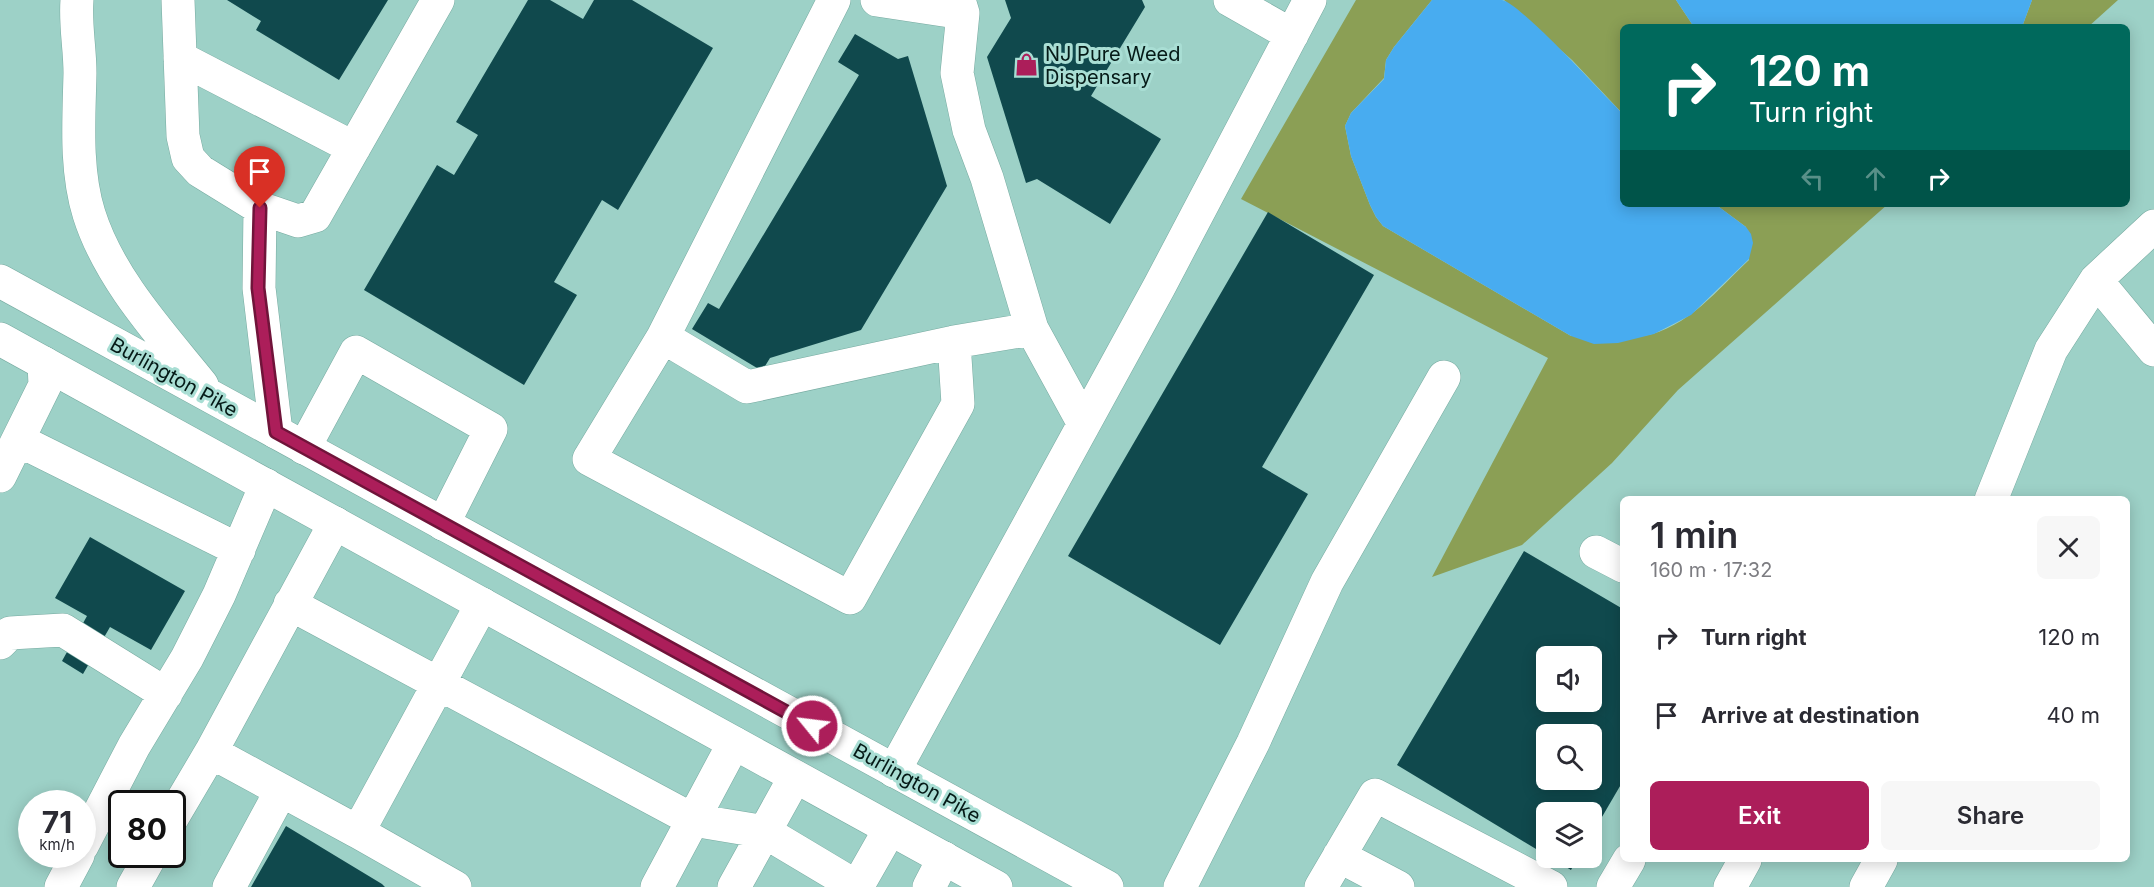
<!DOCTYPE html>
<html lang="en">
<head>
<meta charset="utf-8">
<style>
	:root { --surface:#fff; --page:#f7f7f7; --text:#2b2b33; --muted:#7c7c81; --accent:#ac1e5a }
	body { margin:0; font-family:Inter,sans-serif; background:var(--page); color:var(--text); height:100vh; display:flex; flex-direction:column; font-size:22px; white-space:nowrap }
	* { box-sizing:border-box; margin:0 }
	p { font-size:20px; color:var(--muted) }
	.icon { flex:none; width:33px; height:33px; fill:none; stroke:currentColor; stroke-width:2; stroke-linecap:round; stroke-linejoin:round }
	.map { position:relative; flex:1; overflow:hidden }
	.details { position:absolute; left:1620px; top:496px; width:510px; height:366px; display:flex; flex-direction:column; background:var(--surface); border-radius:9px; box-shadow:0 3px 15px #0003 }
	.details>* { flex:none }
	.guide { position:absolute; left:1620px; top:24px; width:510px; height:183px; border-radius:9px; box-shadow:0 3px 15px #0003; background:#00695c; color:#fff; overflow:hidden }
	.controls { position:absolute; left:1536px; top:646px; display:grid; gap:12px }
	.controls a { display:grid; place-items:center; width:66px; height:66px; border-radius:9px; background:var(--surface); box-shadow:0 3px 15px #0003; font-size:30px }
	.speed { position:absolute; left:18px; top:790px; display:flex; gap:12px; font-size:30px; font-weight:700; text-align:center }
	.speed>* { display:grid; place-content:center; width:78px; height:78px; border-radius:50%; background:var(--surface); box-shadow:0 3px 15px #0003; line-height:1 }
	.speed small { font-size:15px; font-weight:400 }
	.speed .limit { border:3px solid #111; border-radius:9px; background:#fff; color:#111 }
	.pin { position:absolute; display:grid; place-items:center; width:51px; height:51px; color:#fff; margin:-62px -26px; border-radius:50% 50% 50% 0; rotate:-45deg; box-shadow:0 0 6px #0007 }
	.pin .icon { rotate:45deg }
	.me { position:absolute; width:66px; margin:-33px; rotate:299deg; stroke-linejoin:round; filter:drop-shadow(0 0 4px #0008) }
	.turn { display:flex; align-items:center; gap:21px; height:126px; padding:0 30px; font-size:27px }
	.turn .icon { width:78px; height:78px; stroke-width:2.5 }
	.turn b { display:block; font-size:42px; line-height:51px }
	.lanes { display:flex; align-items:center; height:57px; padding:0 30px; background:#0003; justify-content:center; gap:30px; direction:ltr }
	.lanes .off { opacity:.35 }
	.round { display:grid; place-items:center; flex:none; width:63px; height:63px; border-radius:9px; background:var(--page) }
	.overview { display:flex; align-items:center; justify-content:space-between; height:102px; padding:0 30px }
	h1 { font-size:36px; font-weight:600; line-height:45px }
	.primary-button { display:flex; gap:12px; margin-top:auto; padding:12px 30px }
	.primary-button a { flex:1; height:69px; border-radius:9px; background:var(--accent); color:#fff; font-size:24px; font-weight:600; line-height:69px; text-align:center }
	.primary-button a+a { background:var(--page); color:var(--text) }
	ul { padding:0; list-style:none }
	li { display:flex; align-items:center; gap:18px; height:78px; padding:0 30px }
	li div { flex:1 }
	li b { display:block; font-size:22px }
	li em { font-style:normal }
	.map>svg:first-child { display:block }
</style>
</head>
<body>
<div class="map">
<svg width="2154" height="887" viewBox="0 0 2154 887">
	<rect width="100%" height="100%" fill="#9dd1c7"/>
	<path fill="#8b9f55" d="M1356,0H1432L1394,47L1386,60L1384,78L1351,113L1345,126L1351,156L1370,205L1376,217L1383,226L1571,336H1643C1688,328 1718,289 1749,260L1746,227L1715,204H1888L1678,390L1612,463L1522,545L1432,577L1548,358L1241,199Z
		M1504,0H1676L1694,27H1623V114L1572,60Z
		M2032,0H2118L2088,27H2022Z"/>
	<path fill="#48acf0" d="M1432,0C1451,0 1484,0 1502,0C1520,3 1604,95 1623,114V204H1715L1746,227L1751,234L1753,243L1749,259L1691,315L1654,334L1618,343L1594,344L1571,336L1383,226L1376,217L1370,205L1351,156L1345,126L1351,113L1384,79L1386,60L1394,47Z
		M1676,0H2032L2022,27H1694Z"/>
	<path fill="#10494d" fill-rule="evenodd" d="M227,0H388L339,80L256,30L261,21Z
		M528,0H550L583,19L594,0H632L713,48L618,210L602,200L554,282L577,295L524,385L364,290L437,165L454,175L478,135L456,122Z
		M1005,0H1142L1145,7L1091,96L1161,139L1110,224L1037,179L1026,183L987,57L1011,18Z
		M855,34L898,59L908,56L947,186L861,330L770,358L762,371L692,329L708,303L719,309L859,75L838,62Z
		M1268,212L1374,275L1262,467L1308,494L1220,645L1068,556Z
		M90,537L185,591L151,650L110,627L83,674L62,661L87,616L55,598Z
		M1524,551L1623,609V781L1592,834V813H1546V855L1397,765ZM1546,657H1592V702H1546ZM1546,735H1592V780H1546Z
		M286,826L382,884L385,887H251Z
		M1551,858H1577L1571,870Z"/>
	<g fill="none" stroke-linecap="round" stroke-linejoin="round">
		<defs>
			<path id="minor" d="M178,0L183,136L188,158L200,171L260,208L259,288L276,432
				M834,0L663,337L747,387L954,342L1032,329
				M877,0L963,13
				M959,0L963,13L957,73L969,130L987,178L1032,329L1084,424
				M1230,0L1292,35
				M180,58L354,148
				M260,208L298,221L315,216L438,0
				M2096,280L2154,350
				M663,337L589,459L850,598L958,404L954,342
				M18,440L239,550
				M304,448L356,352L491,429L443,524
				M0,476L45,385L44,363
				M1991,500L2051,350L2096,280L2154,226
				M335,523L211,752L358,832L482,604
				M1596,552L1623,566
				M290,604L693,820L765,832L857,887
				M0,643L10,633L63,630L166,694
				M894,771L1159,287L1310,0
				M172,818L211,752
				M358,832L455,887
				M82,846L134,746L187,658L219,595L266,485
				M1339,856L1398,887
				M61,887L78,855
				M133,887L151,855
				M229,887L281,791
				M657,887L734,743
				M734,887L795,777
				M857,887L890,829
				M929,887L944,858
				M1180,887L1253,743L1327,582L1444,377
				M1321,887L1375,795L1551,887
				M1613,887L1629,860
				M1730,887L1745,860
				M1866,887L1881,860"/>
			<path id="highway" d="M77,0C75,25 80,48 80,73C79,119 75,169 89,214C109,278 160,333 202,385
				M0,281L1107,887
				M0,339L996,887"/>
		</defs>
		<use href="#minor" stroke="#76aaa0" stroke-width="34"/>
		<use href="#highway" stroke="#76aaa0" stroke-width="34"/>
		<use href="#minor" stroke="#fff" stroke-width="33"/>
		<use href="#highway" stroke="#fff" stroke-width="33"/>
	</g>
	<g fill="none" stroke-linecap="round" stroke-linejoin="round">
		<defs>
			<path id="route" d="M260,208L258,288L276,432L812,726"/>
		</defs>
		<use href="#route" stroke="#70143a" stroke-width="15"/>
		<use href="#route" stroke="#ac1e5a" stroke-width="10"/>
	</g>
	<defs>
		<symbol id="shop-bare" viewBox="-9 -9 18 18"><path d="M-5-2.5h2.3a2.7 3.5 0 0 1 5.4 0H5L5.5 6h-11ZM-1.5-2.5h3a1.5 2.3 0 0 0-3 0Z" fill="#ac1e5a" stroke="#a9ded4" stroke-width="2.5" paint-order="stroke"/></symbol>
	</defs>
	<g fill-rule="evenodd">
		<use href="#shop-bare" x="1010" y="48" width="33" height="33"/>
	</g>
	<g text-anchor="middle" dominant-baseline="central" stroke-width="6" stroke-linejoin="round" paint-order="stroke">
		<g font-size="20" fill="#051a17" stroke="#a9ded4" text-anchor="start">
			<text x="1045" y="54">NJ Pure Weed<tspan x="1045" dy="23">Dispensary</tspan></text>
		</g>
		<g font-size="20" fill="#051a17" stroke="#a9ded4">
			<text transform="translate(174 377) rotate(29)">Burlington Pike</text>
			<text transform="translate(917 783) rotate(29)">Burlington Pike</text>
		</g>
	</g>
</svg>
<div class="controls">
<a><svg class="icon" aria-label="sound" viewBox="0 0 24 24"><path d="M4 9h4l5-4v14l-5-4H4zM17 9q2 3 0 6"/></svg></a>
<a><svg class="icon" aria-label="search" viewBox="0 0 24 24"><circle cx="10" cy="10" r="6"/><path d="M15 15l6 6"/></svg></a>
<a><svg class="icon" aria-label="layers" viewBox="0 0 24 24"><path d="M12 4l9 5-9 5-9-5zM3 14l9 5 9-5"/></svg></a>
</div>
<div class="speed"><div>71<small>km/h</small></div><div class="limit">80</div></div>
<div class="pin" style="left:260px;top:208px;background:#d93025"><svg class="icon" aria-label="arrive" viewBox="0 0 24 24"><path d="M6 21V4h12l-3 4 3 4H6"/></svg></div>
<svg class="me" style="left:812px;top:726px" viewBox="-20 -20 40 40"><circle r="17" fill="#ac1e5a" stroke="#fff" stroke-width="3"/><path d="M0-11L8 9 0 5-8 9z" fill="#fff"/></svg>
<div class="guide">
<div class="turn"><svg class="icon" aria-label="right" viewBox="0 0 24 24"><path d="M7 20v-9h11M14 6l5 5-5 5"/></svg><div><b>120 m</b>Turn right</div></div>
<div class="lanes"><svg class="icon off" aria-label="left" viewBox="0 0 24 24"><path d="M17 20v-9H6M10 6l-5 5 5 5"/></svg><svg class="icon off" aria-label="ahead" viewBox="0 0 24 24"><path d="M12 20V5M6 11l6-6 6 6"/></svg><svg class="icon" aria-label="right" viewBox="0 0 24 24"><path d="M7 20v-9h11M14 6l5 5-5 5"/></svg></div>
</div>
<section class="details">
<div class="overview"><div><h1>1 min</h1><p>160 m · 17:32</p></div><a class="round"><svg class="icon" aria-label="close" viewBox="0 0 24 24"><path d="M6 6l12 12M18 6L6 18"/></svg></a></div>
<ul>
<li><svg class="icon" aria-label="right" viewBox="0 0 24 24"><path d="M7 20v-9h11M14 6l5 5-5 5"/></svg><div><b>Turn right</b></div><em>120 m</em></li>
<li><svg class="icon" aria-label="arrive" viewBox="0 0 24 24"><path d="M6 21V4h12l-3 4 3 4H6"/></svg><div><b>Arrive at destination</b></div><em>40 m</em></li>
</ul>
<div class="primary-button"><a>Exit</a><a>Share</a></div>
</section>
</div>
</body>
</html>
